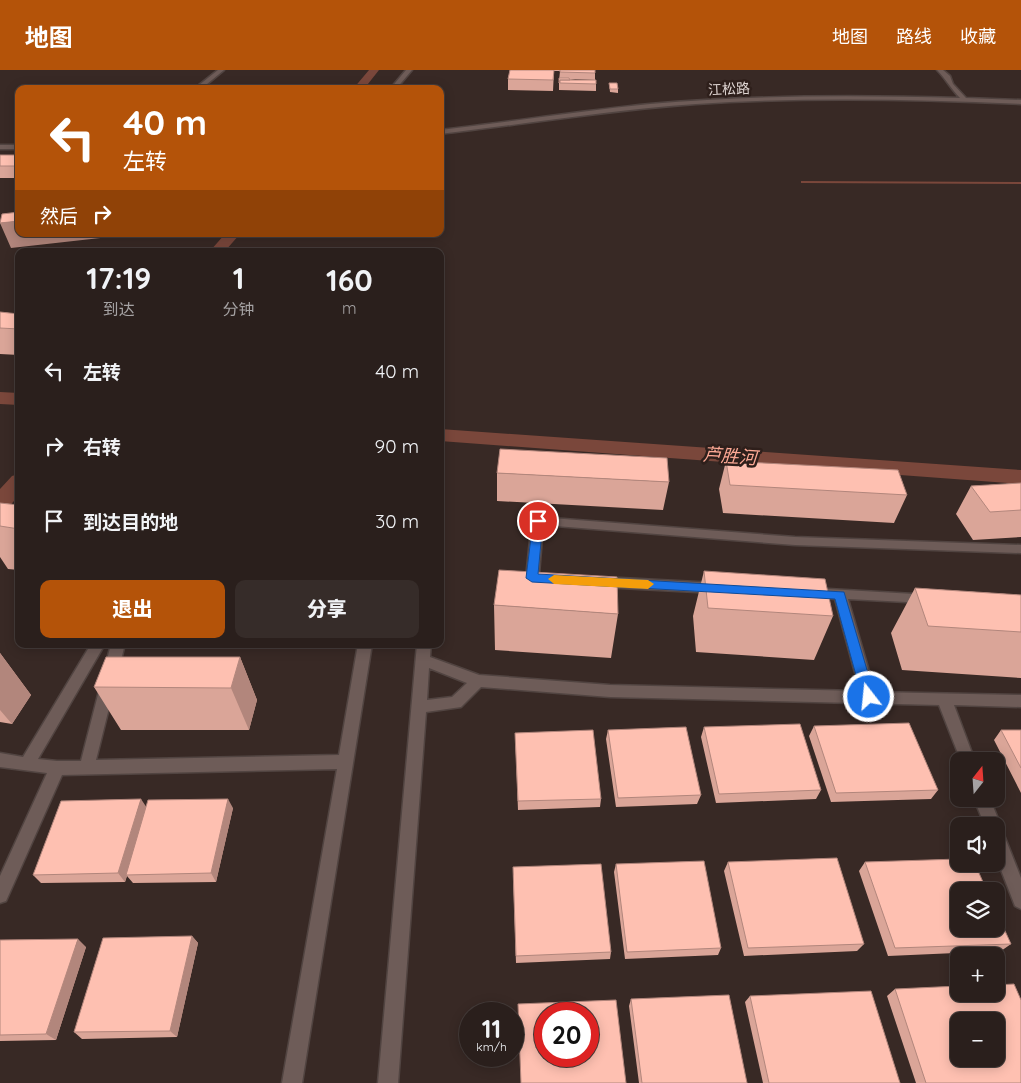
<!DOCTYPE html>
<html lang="zh">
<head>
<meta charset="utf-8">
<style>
	:root { --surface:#2a1f1c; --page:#362c29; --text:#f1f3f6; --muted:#a5a2a3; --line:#463d3b; --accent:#b45309 }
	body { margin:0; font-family:Quicksand,"Noto Sans SC",sans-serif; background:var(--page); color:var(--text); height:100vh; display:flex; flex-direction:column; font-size:19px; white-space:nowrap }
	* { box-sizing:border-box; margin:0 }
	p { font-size:16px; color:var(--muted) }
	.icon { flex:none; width:28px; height:28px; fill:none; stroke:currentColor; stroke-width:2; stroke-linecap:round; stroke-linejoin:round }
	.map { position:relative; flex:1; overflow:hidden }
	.side { position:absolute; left:15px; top:178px; width:429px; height:400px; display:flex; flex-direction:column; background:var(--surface); border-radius:10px; box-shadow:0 2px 12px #0003,0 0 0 1px var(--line) }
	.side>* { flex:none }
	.banner { position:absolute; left:15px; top:15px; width:429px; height:152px; border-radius:10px; box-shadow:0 2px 12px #0003,0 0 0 1px var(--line); background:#b45309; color:#fff; overflow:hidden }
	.needle { width:32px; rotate:17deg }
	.fabs { position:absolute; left:950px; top:682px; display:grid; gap:10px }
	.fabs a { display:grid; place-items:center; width:55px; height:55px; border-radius:10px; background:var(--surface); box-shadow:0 2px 12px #0003,0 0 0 1px var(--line); font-size:25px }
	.speed { position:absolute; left:459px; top:932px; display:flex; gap:10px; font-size:25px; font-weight:700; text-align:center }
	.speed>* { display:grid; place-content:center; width:65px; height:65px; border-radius:50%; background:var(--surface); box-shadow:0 2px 12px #0003,0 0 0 1px var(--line); line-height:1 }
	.speed small { font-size:12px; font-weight:400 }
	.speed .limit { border:8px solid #d22; background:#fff; color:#111 }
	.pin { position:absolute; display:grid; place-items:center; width:42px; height:42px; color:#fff; margin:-21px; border:2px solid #fff; border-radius:50%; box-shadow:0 1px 5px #0007 }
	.me { position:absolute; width:55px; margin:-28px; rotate:344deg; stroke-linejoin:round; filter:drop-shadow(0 0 4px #0008) }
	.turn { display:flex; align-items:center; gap:18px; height:105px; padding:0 25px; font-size:22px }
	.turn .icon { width:65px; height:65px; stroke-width:2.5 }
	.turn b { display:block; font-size:35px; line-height:42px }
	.then { display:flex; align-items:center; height:48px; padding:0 25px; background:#0003; gap:10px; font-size:19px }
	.eta { display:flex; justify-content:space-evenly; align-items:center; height:85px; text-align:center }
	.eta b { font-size:30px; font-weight:800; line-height:35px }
	.button { display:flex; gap:10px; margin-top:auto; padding:10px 25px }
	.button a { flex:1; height:58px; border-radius:10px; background:var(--accent); color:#fff; font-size:20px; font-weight:800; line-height:58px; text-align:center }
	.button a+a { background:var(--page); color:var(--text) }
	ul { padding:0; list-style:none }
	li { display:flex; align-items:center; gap:15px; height:75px; padding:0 25px }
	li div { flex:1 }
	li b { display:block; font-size:19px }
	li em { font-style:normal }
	header { display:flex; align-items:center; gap:30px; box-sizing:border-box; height:70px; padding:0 25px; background:var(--accent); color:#fff }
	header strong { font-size:24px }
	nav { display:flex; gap:28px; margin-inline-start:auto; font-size:18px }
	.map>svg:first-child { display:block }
</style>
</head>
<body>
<header>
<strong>地图</strong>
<nav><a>地图</a><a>路线</a><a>收藏</a></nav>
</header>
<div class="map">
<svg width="1021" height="1013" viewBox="0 0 1021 1013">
	<rect width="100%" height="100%" fill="#382925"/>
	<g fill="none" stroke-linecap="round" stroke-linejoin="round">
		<path fill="#7a473b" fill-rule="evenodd" d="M801,111L1021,112V114L802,113H801Z"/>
		<path fill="#7a473b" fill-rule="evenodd" d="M369,0H379L364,19H353Z
			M225,164H240L225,181H210Z
			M0,322L19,323V335L0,334Z
			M440,359L1021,400V414L440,371Z
			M19,404V425L8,438L0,440V419L12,406Z"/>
		<defs>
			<path id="minor" d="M218,0H224L201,19H194Z
				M406,0H412L396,19H390Z
				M937,0H943L950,6L953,14L966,28L1021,30V34C913,29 804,27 696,34C610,40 525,54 440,64V60C510,52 580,41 650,34C753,25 856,25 960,28C951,19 946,9 937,0Z
				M0,75H19V79H0Z
				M538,447L795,467L1021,475V483L795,475L543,455L539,504L546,506L548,509L546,512L542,514L528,511L526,508L532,451Z
				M601,507L716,513L720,515L722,518L720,521L716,523L601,517L597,515L595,512L597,509Z
				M811,518L931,525L932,528L931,531L926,533L848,529L875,622L1021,625V637L954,635L975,691H961L939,635L610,627L481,617L461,637L426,642L398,1013H378L417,574H431L430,587L479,605L610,615L860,621L835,529L806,526L805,523L806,520ZM429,598L467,613L452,627L427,630Z
				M91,574H105L38,689L57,691H81L111,574H125L96,690L339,685L358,574H372L302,1013H282L337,699L62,705L6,831L0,833V806L47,703L0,697V683L23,687Z
				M974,729H990L1001,756L1000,759L1004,765L1021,808V839L1015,836L996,787V756H985Z"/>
		</defs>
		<use href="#minor" stroke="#514441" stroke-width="3"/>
		<use href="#minor" fill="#6e5c58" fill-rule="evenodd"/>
	</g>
	<path fill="#daa598" d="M510,0H595V10L570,9L596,14V21L559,20V11L560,1H554L553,21L508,20V9Z
		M609,13L618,19V23L610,22Z
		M0,85H19V108H0Z
		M0,242L19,244V285L0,284Z
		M726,391L907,425L894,453L723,443L719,419Z
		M497,403L669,412L663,440L497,431Z
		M1021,413V467L973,470L956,444L971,416Z
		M0,433L19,435V500L8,499L0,487Z
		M704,501L833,546L814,590L696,582L693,546Z
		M915,518L1021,525V608L902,600L891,563Z
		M494,535L618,544L611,588L495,580Z
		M0,583L31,625L12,654L0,652Z
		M240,587L257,630L249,660H121L94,617Z
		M814,656L938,720L931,729L831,732L809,666Z
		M704,657L821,720L816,729L716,733L701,667Z
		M608,660L701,725L697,734L616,737L606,669Z
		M1001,660H1021V723L994,670Z
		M515,663L601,729L600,737L518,740Z
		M146,737L233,738L216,812L133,813L127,806L125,812L41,813L33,805Z
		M728,792L864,874L857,881L744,886L724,801Z
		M865,792L1011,874L1001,881L888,886L859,801Z
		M616,794L721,878L718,885L625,889L614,802Z
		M513,805L611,882L610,889L516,893Z
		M192,866L198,873L177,967L82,969L74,962Z
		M0,870L86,877L56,970L0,971Z
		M895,919L1021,1013H916L887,926Z
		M750,926L900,1013H763L745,932Z
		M631,929L747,1013H639L629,936Z"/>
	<path fill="#b2867c" d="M19,151V164H136L11,178L0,153Z
		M0,583L31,625L12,654L0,640Z
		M240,587L257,630L249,660L231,618Z
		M141,729L147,738L125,812L118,803Z
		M228,729L233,738L216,812L211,803Z
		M192,866L198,873L177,967L170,961Z
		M78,869L86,877L56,970L46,964Z"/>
	<path fill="#fec0b1" stroke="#b2867c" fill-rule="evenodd" d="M510,0H554L553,10L508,9Z
		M560,0H595V3L560,2Z
		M559,8H569L570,10H560L559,13Z
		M560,10H596V14L560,13Z
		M609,13H617L618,19H610Z
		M0,85H19V96H0Z
		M19,142V151L0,153L2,144Z
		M0,242L19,244V259L0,258Z
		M500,379L667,388L669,412L497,403Z
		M726,391L898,400L907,425L730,415Z
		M1021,413V440L990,442L971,416Z
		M0,433L19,435V459L0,456Z
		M499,500L617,507L618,544L494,535Z
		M704,501L825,509L833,546L708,538Z
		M915,518L1021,525V562L928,556Z
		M106,587H240L231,618L94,617Z
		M909,653L938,720L836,723L814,656Z
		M800,654L821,720L719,724L704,657Z
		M686,657L701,725L618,728L608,660Z
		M593,660L601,729L518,731L515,663Z
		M1001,660H1021V698Z
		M141,729L118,803L33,805L61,731Z
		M228,729L211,803L126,805L148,730Z
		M837,788L864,874L748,878L728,792Z
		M959,789V794H975L987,821H959V859H996V841L1011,874L895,878L865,792Z
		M704,791L721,878L627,882L616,794Z
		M601,794L611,882L516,886L513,797Z
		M192,866L170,961L74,962L103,868Z
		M78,869L46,964L0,965V870Z
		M1014,914L1021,930V1013H926L895,919L959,916V924H996V915ZM959,951H996V989H959Z
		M871,921L900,1013H769L750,926Z
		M729,925L747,1013H642L631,929Z
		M616,930L626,1013H521L518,934ZM545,944H588V986H545Z"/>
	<path fill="#1a73e8" stroke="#114b97" d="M538,447L543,451L538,504L844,522L875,627L873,631L869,633L864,631L862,627L835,529L532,512L526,508L533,451Z"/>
	<path fill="#f59e0b" d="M554,505L648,510L654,514L648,519L554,514L548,509Z"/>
	<g text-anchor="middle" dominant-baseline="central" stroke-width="5" stroke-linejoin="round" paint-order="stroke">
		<g font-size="14" fill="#dfd5d2" stroke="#2e1f1b">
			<text transform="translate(729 19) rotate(-3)">江松路</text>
		</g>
		<g font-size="18" font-style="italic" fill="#fda995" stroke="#2e1f1b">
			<text transform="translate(730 386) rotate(4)">芦胜河</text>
		</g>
	</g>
</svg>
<div class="fabs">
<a><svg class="needle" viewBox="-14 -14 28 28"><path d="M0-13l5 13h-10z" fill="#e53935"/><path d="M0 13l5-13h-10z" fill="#a5a2a3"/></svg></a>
<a><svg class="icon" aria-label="sound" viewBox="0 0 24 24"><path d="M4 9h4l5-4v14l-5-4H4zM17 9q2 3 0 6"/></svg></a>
<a><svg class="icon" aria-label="layers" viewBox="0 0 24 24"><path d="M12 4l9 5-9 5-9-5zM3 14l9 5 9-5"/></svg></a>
<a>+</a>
<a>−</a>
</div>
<div class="speed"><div>11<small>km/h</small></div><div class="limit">20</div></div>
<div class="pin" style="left:538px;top:451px;background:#d93025"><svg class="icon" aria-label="arrive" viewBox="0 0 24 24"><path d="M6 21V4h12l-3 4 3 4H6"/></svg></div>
<svg class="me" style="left:869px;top:627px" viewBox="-20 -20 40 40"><circle r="17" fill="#1a73e8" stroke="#fff" stroke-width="3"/><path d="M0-11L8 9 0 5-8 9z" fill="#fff"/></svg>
<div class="banner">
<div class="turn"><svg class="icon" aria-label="left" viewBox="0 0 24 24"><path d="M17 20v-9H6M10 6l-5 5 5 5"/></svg><div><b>40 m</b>左转</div></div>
<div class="then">然后<svg class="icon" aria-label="right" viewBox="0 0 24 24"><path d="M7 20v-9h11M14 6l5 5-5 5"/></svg></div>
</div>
<section class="side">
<div class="eta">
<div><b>17:19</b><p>到达</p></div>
<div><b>1</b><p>分钟</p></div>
<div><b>160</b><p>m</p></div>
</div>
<ul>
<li><svg class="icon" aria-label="left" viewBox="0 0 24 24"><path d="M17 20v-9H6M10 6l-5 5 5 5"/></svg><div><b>左转</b></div><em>40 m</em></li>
<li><svg class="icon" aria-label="right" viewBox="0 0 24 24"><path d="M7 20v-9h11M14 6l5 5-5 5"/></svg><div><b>右转</b></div><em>90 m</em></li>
<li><svg class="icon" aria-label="arrive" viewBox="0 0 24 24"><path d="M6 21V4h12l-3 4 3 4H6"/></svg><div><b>到达目的地</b></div><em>30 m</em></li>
</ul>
<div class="button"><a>退出</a><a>分享</a></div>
</section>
</div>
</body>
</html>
